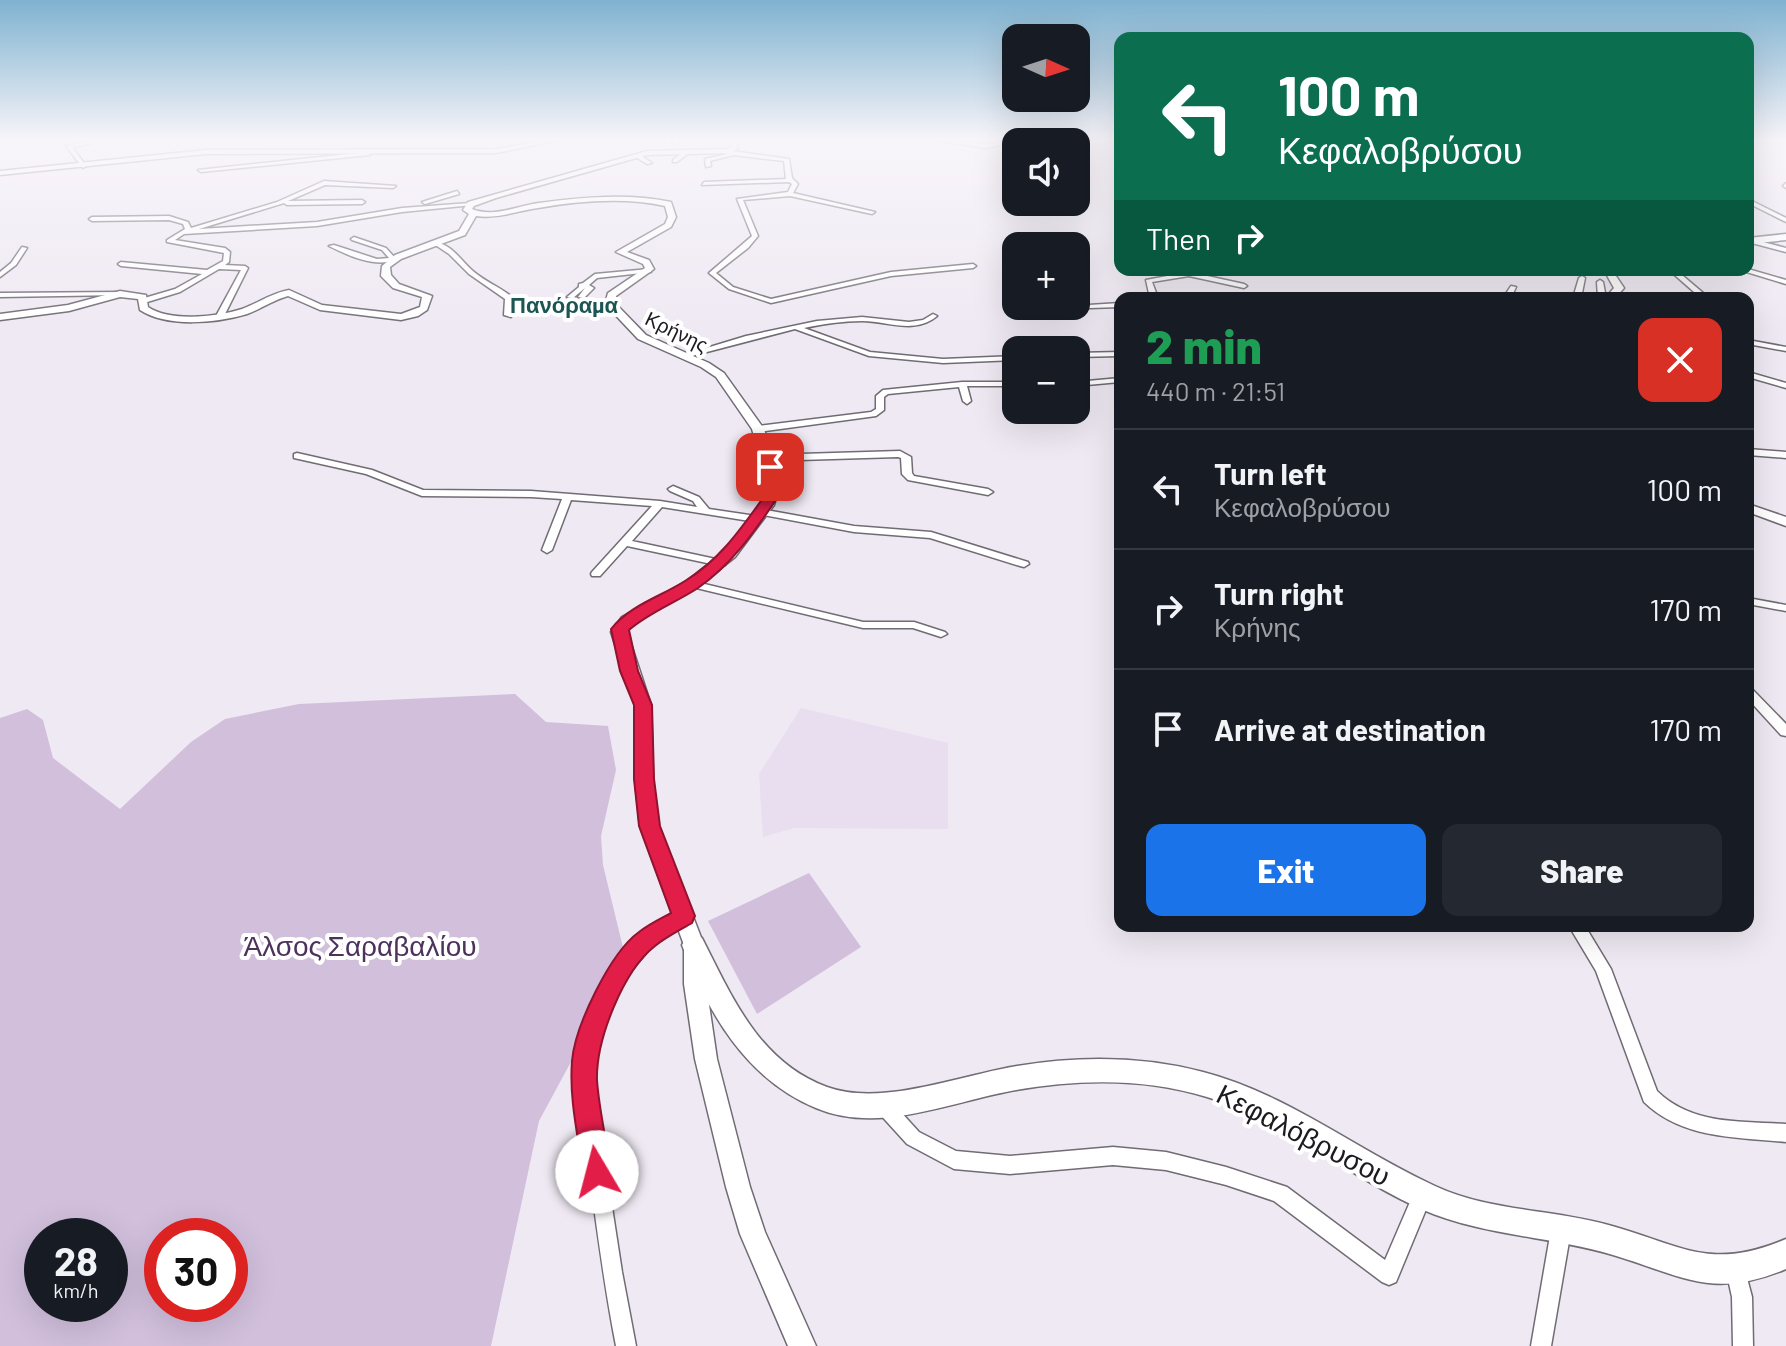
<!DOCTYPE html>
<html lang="en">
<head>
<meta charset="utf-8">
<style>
	:root { --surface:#171b24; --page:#242831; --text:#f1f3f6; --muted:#9ea1a6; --line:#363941; --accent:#1a73e8 }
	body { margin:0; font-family:Barlow,sans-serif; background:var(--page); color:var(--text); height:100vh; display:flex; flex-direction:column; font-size:30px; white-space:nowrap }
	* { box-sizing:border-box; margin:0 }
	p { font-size:26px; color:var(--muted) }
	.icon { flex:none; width:44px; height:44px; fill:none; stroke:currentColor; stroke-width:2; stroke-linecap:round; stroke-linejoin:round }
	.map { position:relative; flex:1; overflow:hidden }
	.side { position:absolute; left:1114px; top:292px; width:640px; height:640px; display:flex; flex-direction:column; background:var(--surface); border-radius:16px; box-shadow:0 8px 32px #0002 }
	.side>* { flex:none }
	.top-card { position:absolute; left:1114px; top:32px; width:640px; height:244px; border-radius:16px; box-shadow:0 8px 32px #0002; background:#0b6e4f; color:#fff; overflow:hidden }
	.needle { width:52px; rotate:93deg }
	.tools { position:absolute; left:1002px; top:24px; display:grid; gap:16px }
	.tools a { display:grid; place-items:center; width:88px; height:88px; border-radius:16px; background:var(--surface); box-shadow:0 8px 32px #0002; font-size:40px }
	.speed { position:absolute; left:24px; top:1218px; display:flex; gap:16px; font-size:40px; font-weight:700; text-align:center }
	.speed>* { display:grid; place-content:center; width:104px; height:104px; border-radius:50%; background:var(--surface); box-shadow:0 8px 32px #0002; line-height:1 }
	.speed small { font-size:20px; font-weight:400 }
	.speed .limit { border:12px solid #d22; background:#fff; color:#111 }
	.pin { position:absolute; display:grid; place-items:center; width:68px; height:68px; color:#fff; margin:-34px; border-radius:16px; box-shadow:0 4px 12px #0006 }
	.me { position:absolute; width:88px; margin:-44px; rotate:352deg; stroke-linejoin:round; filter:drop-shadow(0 0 6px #0008) }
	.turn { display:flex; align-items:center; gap:28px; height:168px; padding:0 32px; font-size:36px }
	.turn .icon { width:104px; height:104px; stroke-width:2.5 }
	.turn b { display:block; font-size:56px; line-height:68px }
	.then { display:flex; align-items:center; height:76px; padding:0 32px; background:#0003; gap:16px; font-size:30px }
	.round { display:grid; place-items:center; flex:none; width:84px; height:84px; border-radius:16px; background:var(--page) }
	.headline { display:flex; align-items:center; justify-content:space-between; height:136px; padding:0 32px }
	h1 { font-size:48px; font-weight:800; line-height:60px; color:#1e9e55 }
	.cta { display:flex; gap:16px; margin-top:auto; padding:16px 32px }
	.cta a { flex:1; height:92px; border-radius:16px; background:var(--accent); color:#fff; font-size:32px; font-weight:800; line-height:92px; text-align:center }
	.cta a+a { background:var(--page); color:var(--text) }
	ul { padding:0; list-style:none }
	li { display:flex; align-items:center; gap:24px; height:120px; padding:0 32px; border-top:2px solid var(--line) }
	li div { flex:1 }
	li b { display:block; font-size:30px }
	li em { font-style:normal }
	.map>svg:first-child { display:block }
</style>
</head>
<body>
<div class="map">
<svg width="1786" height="1346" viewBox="0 0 1786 1346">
	<rect width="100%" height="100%" fill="#efe9f3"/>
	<path fill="#e8deef" d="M146,139H277L274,144L239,145L234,150L147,156Z
		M801,708L948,743V829L794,828L763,837L759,774Z"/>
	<path fill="#d1bfdc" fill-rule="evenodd" d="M515,694L546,722L608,726L616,770L601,836L603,865L626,960L539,1121L491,1346H0V718L27,709L43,720L53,758L120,809L191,742L225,719L299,704ZM42,1236H110V1304H42ZM162,1236H230V1304H162Z
		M809,873L861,947L757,1014L708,921Z"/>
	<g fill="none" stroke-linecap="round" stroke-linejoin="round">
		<defs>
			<path id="minor" d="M104,139H113L72,147L86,166L83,168L66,146Z
				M681,139H687L676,144L671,143Z
				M822,139H826L828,141L823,142Z
				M928,139L986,144L997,143L993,139H998L1005,144L986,148Z
				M686,150L691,151L677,162H673V160Z
				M725,150L789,159L792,178L798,184L793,193L875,212L872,214L790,196L743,200L758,236L748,248L716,273L733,287L771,299L891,272L973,264L976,266L973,268L891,276L771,303L729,289L709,273L752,236L737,199L788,192L792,184L789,182L702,185L704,182L786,179L784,161L733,155L710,161L711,166L706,167L705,159L728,154L723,153Z
				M368,152L370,155L201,172L198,170Z
				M636,155H640L652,163L647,164L636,157Z
				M324,181L396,186L393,188L325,185L288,201L362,200L365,202L362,204L287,205L284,203L199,229L317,222L402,208L470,203L473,205L402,212L317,226L184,234L175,240L225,248L230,252L229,262L225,265L245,266L248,268L224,316L220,318L216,316L241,270L219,269L180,292L144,303L140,301L141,299L175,289L202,274L121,266L118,264L121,262L207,270L223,261L224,253L167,242V240L185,229L183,224L169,220L92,221L89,219L92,217L169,216L188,222L191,228L277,202Z
				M1786,183V188L1783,186Z
				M457,191L459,194L425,204L422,202Z
				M1748,199L1786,218V222L1748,203Z
				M354,237L386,248L396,259C377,269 347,255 329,246L334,245L377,259L389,258L382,250L352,240L351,239Z
				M1748,238L1786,248V252L1748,242Z
				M434,242C452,244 461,261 474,272C486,282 500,287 512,297L511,317L504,315L505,299L469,274L449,254L434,244Z
				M22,247L27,248L16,265L0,277V272L11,263Z
				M649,269L651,270V272L597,278L589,285L594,288L584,298L578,297L585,288L573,298L567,297L579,287V284L583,283L595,274Z
				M1748,269L1786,280V284L1740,270Z
				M1669,270H1676L1709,298H1701Z
				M1189,272L1244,284L1247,286L1244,288L1189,276L1152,282L1158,298H1150L1146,280Z
				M1582,276L1585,278L1581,298H1573L1579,278Z
				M1600,280L1603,282L1606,298H1598L1597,282Z
				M1511,286L1516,287L1511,298H1503Z
				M120,292L122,293V295L0,297V293Z
				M1120,303V307L1061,309L1057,307Z
				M933,314L937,316C914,335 888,321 862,321C843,321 823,324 804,328L870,352L943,359L1016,356V360L943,363L869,356L795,329L684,358L680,356L746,336L817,321L862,317L909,322L923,320Z
				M1748,340L1786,347V351L1748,344Z
				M1120,352V356L1076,357V353Z
				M1748,372L1786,383V388L1748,377Z
				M1120,378V382L1076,386V382Z
				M962,382H1016V386H967L971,401L967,404L963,401L959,387L888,394L884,397V410L876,416L758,432L754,429L758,426L871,412L876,409V396L883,390Z
				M1748,449L1786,452V458L1748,455Z
				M900,451L911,457L912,473L914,476L988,489L993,492L988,495L908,480L902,474L901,458L898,457L767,461L762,458L767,455Z
				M297,453L372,470L423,490L531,491L660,501L697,507L693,501L670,491L668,489L673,486L699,497L709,509L756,516L761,519L756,522L662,507L632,541L725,561L726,563L725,565L721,566L627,546L600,576H592L591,574L592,572L652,506L571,500L552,550L547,553L542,550L562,499L531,497L422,496L366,474L294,458V454Z
				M761,509L854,526L931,532L1028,562L1029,564L1024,567L1020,566L930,538L854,532L758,514L756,512Z
				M692,581L863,622H914L945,632L947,634L941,637L913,628H863L688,586L687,584L688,582Z
				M1748,598L1786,605V611L1748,604Z
				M1748,688L1752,689L1786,724V736L1781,735L1748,699Z
				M684,910L689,912L692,916L689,920L670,932L653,945L624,979L606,1013L594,1056V1090L622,1272L636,1346H616C603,1280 595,1214 586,1147C582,1119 573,1091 576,1063C581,1006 628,929 684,910Z
				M1569,926H1585L1611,969L1657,1091C1692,1125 1740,1121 1786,1124V1142C1736,1137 1682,1139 1644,1102L1596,971Z
				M883,1097L889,1099L919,1132L956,1151L1010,1156L1113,1147L1166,1152L1226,1167L1287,1187L1385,1260L1416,1188L1423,1186L1430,1188L1432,1195L1396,1282L1389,1285L1382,1282L1274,1201L1226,1185L1166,1170L1113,1165L1010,1174L954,1169L907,1144L877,1111L874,1105L877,1099Z
				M1561,1220L1568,1223L1571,1230L1551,1346H1531L1551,1230L1554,1223Z
				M1736,1260L1743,1263L1752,1297L1753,1346H1733L1732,1297L1726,1270L1729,1263Z"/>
			<path id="tertiary" d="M553,139H565L496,153L206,154L0,175V171L206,150L496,149Z
				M728,139H734L738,148L730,153L647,155L496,198L474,206L472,209C493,218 517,206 539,203C582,197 629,193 671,202L676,217L671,227L627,252L649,260L654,269L616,296L615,303L646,335L709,363L724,373L764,429L780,484L774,505L735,557L697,587L632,623L627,632L651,705L653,779L658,826L704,945L706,984L717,1059L750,1187L765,1232L816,1346H788L740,1234L726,1187L695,1059L684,984V945L640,826L635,779V705L611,632L622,617L687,581L725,551L761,505L768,484L752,429L716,377L701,367L638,339L605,304L608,293L645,268L643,264L616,252L665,224L668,217L665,206C625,197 578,201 538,208C517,211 497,219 476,216L465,235L401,259L390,267L391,275L399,284L432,296L427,310L418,316L401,320L320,310L288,296C273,300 261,309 247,314C217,323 167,328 140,310L138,299L120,297L69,311L0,320V314L68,305L120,291L146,295L148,307C170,322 217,317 242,309C258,303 272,293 289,290L322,305L401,314L420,307L422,297L393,288L381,276L382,266L395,255L459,231L469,214L463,210L468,202L647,151L728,149L732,146Z
				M1786,234V240L1748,244V238Z
				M1604,270H1612L1624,288L1615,298H1605L1614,288Z
				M1748,504L1786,517V526L1748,512Z"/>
			<path id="secondary" d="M694,935L702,938C732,997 759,1062 827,1087C882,1107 961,1075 1017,1066C1078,1056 1142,1056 1203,1072C1288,1094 1356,1150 1435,1186C1491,1212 1554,1209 1612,1226C1683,1246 1710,1271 1786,1239V1269C1712,1300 1683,1276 1613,1255C1549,1236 1483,1236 1421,1209C1347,1176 1285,1121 1207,1097C1146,1078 1078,1079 1016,1090C953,1101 879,1135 816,1108C746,1079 708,1013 682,945L686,938Z"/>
		</defs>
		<use href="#minor" stroke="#716b74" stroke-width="3"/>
		<use href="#tertiary" stroke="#716b74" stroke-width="3"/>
		<use href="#secondary" stroke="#716b74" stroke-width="3"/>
		<use href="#minor" fill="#fff" fill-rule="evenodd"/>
		<use href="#tertiary" fill="#fff" fill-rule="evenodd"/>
		<use href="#secondary" fill="#fff" fill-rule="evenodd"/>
	</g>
	<linearGradient id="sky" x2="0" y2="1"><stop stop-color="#7fb2d0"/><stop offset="0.43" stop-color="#f8f5fa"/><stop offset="1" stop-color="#f8f5fa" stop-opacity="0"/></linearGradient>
	<rect width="1786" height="327" fill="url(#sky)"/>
	<path fill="#e11d48" stroke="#92132f" stroke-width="2" d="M770,463L777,467L780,494C756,529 734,563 698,588C675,603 650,612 629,630L638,671L652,705L654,779L660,826L695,916L692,923C680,930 666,937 655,946C623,971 596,1040 597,1080C599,1110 607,1142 611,1172L607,1181L597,1185L587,1181L583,1172C578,1136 569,1098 572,1061C575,1026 610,953 639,932C649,924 660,919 671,913L639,826L634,779V705L620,671L611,629C630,605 660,597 685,581C721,559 742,527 766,494L763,467Z"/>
	<g text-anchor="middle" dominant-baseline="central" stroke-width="8" stroke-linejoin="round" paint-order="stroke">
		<g font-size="20" fill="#1d1b1f" stroke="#fff">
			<text transform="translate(677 331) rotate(26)">Κρήνης</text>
		</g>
		<g font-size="22" font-weight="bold" fill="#1b5653" stroke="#fff">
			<text x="564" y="304">Πανόραμα</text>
		</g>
		<g font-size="28" fill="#4d325c" stroke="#fff">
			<text x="360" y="945">Άλσος Σαραβαλίου</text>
		</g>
		<g font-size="28" fill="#1d1b1f" stroke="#fff">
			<text transform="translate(1304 1134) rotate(27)">Κεφαλόβρυσου</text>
		</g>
	</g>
</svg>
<div class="tools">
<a><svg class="needle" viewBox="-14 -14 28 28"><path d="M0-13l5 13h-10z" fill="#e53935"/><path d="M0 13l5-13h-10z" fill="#9ea1a6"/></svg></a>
<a><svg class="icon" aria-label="sound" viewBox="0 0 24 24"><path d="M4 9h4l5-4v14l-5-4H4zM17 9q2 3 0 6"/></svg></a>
<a>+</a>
<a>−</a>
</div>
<div class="speed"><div>28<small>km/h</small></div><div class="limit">30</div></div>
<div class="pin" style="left:770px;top:467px;background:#d93025"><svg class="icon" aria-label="arrive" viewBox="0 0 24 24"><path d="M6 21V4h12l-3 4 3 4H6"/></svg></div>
<svg class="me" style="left:597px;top:1172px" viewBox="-20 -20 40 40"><circle r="19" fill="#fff"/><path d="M0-13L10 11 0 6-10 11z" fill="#e11d48"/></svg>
<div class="top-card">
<div class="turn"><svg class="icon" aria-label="left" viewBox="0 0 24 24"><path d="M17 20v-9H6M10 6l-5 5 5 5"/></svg><div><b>100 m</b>Κεφαλοβρύσου</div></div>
<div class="then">Then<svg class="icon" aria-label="right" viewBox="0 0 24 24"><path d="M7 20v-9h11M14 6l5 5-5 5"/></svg></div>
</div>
<section class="side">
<div class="headline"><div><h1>2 min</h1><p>440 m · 21:51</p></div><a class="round" style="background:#d93025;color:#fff"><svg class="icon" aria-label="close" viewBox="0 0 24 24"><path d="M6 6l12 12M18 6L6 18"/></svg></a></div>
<ul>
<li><svg class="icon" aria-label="left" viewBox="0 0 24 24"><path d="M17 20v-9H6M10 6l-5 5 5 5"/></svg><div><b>Turn left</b><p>Κεφαλοβρύσου</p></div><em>100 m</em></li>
<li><svg class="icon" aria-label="right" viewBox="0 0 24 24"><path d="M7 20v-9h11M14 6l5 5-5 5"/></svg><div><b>Turn right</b><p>Κρήνης</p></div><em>170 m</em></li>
<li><svg class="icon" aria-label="arrive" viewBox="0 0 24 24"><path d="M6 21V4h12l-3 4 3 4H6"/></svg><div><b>Arrive at destination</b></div><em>170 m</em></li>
</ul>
<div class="cta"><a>Exit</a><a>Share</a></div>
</section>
</div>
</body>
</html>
